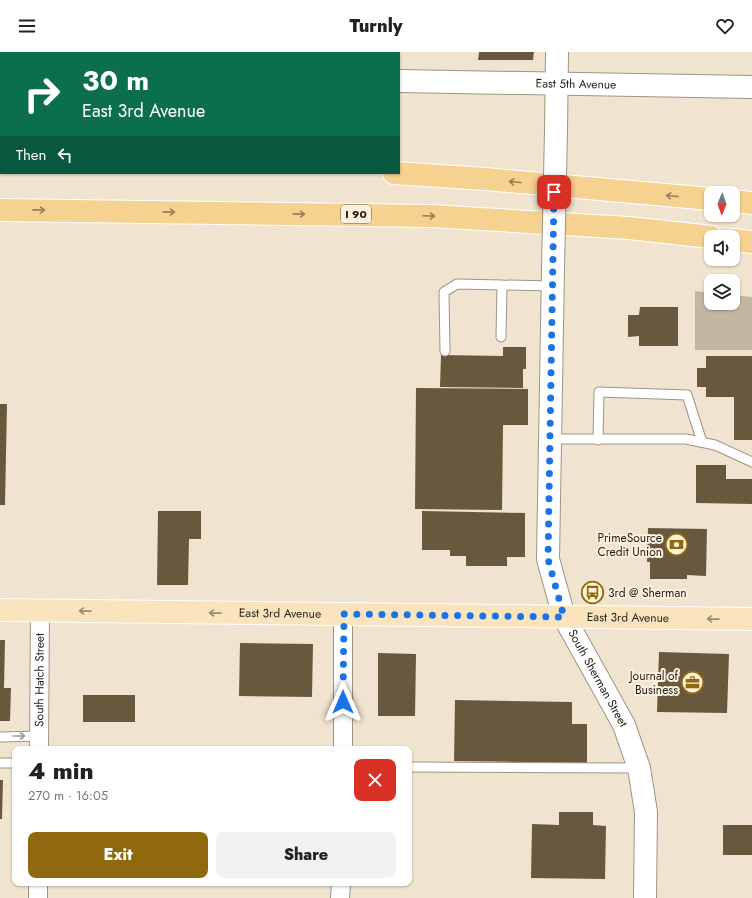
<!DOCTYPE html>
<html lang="en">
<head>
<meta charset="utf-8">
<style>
	:root { --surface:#fff; --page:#f2f2f2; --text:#222; --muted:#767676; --accent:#90690f }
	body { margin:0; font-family:Jost,sans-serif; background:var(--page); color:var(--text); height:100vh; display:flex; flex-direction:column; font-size:15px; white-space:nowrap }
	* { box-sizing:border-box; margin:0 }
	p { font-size:13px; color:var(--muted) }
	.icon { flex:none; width:22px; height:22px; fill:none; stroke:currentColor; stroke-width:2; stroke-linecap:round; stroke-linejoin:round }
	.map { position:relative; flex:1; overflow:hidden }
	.sheet { position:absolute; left:12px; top:694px; width:400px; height:140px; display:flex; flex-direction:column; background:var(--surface); border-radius:8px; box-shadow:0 1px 3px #0004 }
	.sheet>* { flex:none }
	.top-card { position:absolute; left:0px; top:0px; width:400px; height:122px; box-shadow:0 1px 3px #0004; background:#0b6e4f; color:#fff; overflow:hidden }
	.needle { width:26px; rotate:181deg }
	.buttons { position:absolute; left:704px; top:134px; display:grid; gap:8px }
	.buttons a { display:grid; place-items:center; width:36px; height:36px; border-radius:8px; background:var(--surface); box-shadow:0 1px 3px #0004; font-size:20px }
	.pin { position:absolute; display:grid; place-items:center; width:34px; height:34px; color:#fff; margin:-17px; border-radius:8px; box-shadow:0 2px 6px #0006 }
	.me { position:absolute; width:44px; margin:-22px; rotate:0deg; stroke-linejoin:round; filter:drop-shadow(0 0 3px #0008) }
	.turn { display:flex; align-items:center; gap:14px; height:84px; padding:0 16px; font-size:18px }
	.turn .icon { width:52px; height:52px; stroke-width:2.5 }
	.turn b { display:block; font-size:28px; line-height:34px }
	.then { display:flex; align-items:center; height:38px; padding:0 16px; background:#0003; gap:8px; font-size:15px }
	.round { display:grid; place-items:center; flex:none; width:42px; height:42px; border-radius:8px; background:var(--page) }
	.headline { display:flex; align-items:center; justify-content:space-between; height:68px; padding:0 16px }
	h1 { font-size:24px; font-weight:800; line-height:30px }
	.primary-button { display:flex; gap:8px; margin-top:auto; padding:8px 16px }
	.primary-button a { flex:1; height:46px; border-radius:8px; background:var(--accent); color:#fff; font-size:16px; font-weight:800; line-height:46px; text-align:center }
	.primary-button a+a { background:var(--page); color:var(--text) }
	header { display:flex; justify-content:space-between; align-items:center; height:52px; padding:0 16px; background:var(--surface); font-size:18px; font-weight:800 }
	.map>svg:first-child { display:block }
</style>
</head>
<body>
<header><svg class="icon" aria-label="menu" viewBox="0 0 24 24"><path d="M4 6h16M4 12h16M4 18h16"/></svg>Turnly<svg class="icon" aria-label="heart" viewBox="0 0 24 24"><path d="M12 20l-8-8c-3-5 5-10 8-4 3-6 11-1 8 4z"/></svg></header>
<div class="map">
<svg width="752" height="846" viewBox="0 0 752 846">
	<rect width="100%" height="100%" fill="#f0e4d0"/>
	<path fill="#c3b6a1" d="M695,239L711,241V251H733V243L752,245V298H695Z"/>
	<path fill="#68593e" d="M479,0H534L533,8H478Z
		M640,255H678V294H639V284L628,285V263H639Z
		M503,295H526V317H523V336L440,335L441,303L503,304Z
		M706,304H752V388H734V345H706V335H697V316H706Z
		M416,336L528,337V373H503L502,458L415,457Z
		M0,352H7L5,453H0Z
		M696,413H726V427H752V452L696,451Z
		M158,459H201V487H189L188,533H157Z
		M422,459L525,461V505H507V514H466V504H450V498H422Z
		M648,476L707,477L706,524L687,523V527H650V510H647Z
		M0,588H5L4,636H11L10,669H0Z
		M240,591L313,592L312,645L239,644Z
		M659,600L729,602L727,661L657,660Z
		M378,601L416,602L415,664H378Z
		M83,643H135V670H83Z
		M455,648L572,650V672H587V711L454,709Z
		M0,728H3L2,767H0Z
		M559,760H593V773L606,774L605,827L531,826L532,772L559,773Z
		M723,773H752V803H723Z
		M105,831H149V834L105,833Z"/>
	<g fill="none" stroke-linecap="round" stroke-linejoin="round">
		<defs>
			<path id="service" d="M501,285L502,233L553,234
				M445,299L444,240L457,232L502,233
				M550,387H686L715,393L752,410
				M598,388L599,340L687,343L702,390
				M0,685L39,684
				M0,711H15
				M409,715L638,716"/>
			<g id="minor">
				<path d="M57,1V0"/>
				<path d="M279,1V0"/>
				<path id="s1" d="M39,697L40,558"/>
				<path d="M343,697V562"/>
				<path d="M38,846V831"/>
				<path d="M340,846L341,831"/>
			</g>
			<g id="tertiary">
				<path d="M0,22H1"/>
				<path id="s2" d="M399,29L752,35"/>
				<path d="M556,79L557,0"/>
				<path id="s3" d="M553,217L548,507L564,565L624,673L639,716L646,760L645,846"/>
			</g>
			<g id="primary">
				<path id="s4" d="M0,558L752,567"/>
			</g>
			<path id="motorway" d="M0,108H1
				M394,121L485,127L711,147
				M733,149L752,151
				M0,158L431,164L629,176L711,185
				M733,188L752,190"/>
		</defs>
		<use href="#service" stroke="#9f9482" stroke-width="11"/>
		<use href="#minor" stroke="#9f9482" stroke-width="20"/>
		<use href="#tertiary" stroke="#9f9482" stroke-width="24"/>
		<use href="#primary" stroke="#fff" stroke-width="24"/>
		<use href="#motorway" stroke="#fff" stroke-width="24"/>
		<use href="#service" stroke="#fff" stroke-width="9"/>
		<use href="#minor" stroke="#fff" stroke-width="18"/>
		<use href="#tertiary" stroke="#fff" stroke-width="22"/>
		<use href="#primary" stroke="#fae4bd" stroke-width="22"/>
		<use href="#motorway" stroke="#f6d291" stroke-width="22"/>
		<defs>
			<path id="tertiary-bridge" d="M553,217L556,79"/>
		</defs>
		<use href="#tertiary-bridge" stroke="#9f9482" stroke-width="24" stroke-linecap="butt"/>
		<use href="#tertiary-bridge" stroke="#fff" stroke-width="22"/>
	</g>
	<defs><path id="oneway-shaft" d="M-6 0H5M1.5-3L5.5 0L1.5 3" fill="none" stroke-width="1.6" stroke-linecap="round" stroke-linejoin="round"/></defs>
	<g stroke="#968159">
		<use href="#oneway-shaft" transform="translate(515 130) rotate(-175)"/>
		<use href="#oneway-shaft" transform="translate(672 144) rotate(-175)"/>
		<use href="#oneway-shaft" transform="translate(39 158) rotate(1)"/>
		<use href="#oneway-shaft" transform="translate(169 160) rotate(1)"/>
		<use href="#oneway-shaft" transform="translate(299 162) rotate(1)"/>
		<use href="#oneway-shaft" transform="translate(429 164) rotate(2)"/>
	</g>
	<g stroke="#988a71">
		<use href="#oneway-shaft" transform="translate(85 559) rotate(-179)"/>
		<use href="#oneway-shaft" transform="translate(215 561) rotate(-179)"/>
		<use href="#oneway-shaft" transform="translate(713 567) rotate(-179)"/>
	</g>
	<use stroke="#9b9996" href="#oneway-shaft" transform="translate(19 684)"/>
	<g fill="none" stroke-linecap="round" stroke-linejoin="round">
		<path stroke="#1a73e8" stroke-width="7" stroke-dasharray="0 12.6" d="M343,650L344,562L564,565L548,507L554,140"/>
	</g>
	<defs>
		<symbol id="bank-ring" viewBox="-11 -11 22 22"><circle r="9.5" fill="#fdf1dd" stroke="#90690f" stroke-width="1.5"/><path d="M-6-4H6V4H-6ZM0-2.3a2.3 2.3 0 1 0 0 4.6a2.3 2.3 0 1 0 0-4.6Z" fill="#90690f"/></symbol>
		<symbol id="bus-ring" viewBox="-11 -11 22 22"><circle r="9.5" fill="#fdf1dd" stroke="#90690f" stroke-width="1.5"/><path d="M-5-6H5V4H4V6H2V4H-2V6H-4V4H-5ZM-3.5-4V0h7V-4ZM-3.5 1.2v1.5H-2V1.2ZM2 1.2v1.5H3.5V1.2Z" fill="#90690f"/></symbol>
		<symbol id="office-ring" viewBox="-11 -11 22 22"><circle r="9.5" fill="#fdf1dd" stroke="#90690f" stroke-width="1.5"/><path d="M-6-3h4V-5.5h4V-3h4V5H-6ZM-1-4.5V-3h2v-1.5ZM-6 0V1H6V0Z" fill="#90690f"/></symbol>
	</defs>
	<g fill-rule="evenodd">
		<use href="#bank-ring" x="664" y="480" width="25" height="25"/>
		<use href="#bus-ring" x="580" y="528" width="25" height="25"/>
		<use href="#office-ring" x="680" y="618" width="25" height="25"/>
	</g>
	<g text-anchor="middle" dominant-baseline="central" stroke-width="4" stroke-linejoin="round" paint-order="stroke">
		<rect fill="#fdf1dd" stroke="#635d51" stroke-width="1" x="341" y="153" width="30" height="18" rx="3"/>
		<g font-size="11" font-weight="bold" fill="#211d15">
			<text x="356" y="162">I 90</text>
		</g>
		<g font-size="12" fill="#211d15" stroke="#fdf1dd">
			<text stroke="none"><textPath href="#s2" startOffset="177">East 5th Avenue</textPath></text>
			<text stroke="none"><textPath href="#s4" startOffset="280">East 3rd Avenue</textPath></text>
			<text stroke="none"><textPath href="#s4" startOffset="628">East 3rd Avenue</textPath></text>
			<text stroke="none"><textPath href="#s3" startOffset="420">South Sherman Street</textPath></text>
			<text stroke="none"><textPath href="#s1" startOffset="69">South Hatch Street</textPath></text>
		</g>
		<g font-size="12" fill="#211d15" stroke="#fdf1dd" text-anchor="end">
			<text x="662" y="486">PrimeSource<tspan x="662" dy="14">Credit Union</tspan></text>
			<text x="608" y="541" text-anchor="start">3rd @ Sherman</text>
			<text x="678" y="624">Journal of<tspan x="678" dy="14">Business</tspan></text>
		</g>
	</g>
</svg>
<div class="buttons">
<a><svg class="needle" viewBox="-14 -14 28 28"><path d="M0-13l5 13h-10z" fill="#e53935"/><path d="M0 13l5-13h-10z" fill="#767676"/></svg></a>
<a><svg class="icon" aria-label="sound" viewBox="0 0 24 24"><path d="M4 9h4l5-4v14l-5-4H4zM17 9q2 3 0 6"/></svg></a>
<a><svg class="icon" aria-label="layers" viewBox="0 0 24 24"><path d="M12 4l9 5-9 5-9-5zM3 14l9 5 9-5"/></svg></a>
</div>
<div class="pin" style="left:554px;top:140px;background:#d93025"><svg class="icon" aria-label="arrive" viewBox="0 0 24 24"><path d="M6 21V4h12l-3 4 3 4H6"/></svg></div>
<svg class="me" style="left:343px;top:650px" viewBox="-20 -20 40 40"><path d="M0-17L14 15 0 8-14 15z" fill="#1a73e8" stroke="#fff" stroke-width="4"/></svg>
<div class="top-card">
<div class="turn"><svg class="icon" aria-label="right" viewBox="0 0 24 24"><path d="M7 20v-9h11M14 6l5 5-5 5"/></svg><div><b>30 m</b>East 3rd Avenue</div></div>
<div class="then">Then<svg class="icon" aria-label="left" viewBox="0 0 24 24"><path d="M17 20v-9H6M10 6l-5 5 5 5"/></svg></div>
</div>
<section class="sheet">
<div class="headline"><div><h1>4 min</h1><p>270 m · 16:05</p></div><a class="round" style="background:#d93025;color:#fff"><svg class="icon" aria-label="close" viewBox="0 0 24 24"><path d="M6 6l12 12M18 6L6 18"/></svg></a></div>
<div class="primary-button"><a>Exit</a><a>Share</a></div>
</section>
</div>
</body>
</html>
